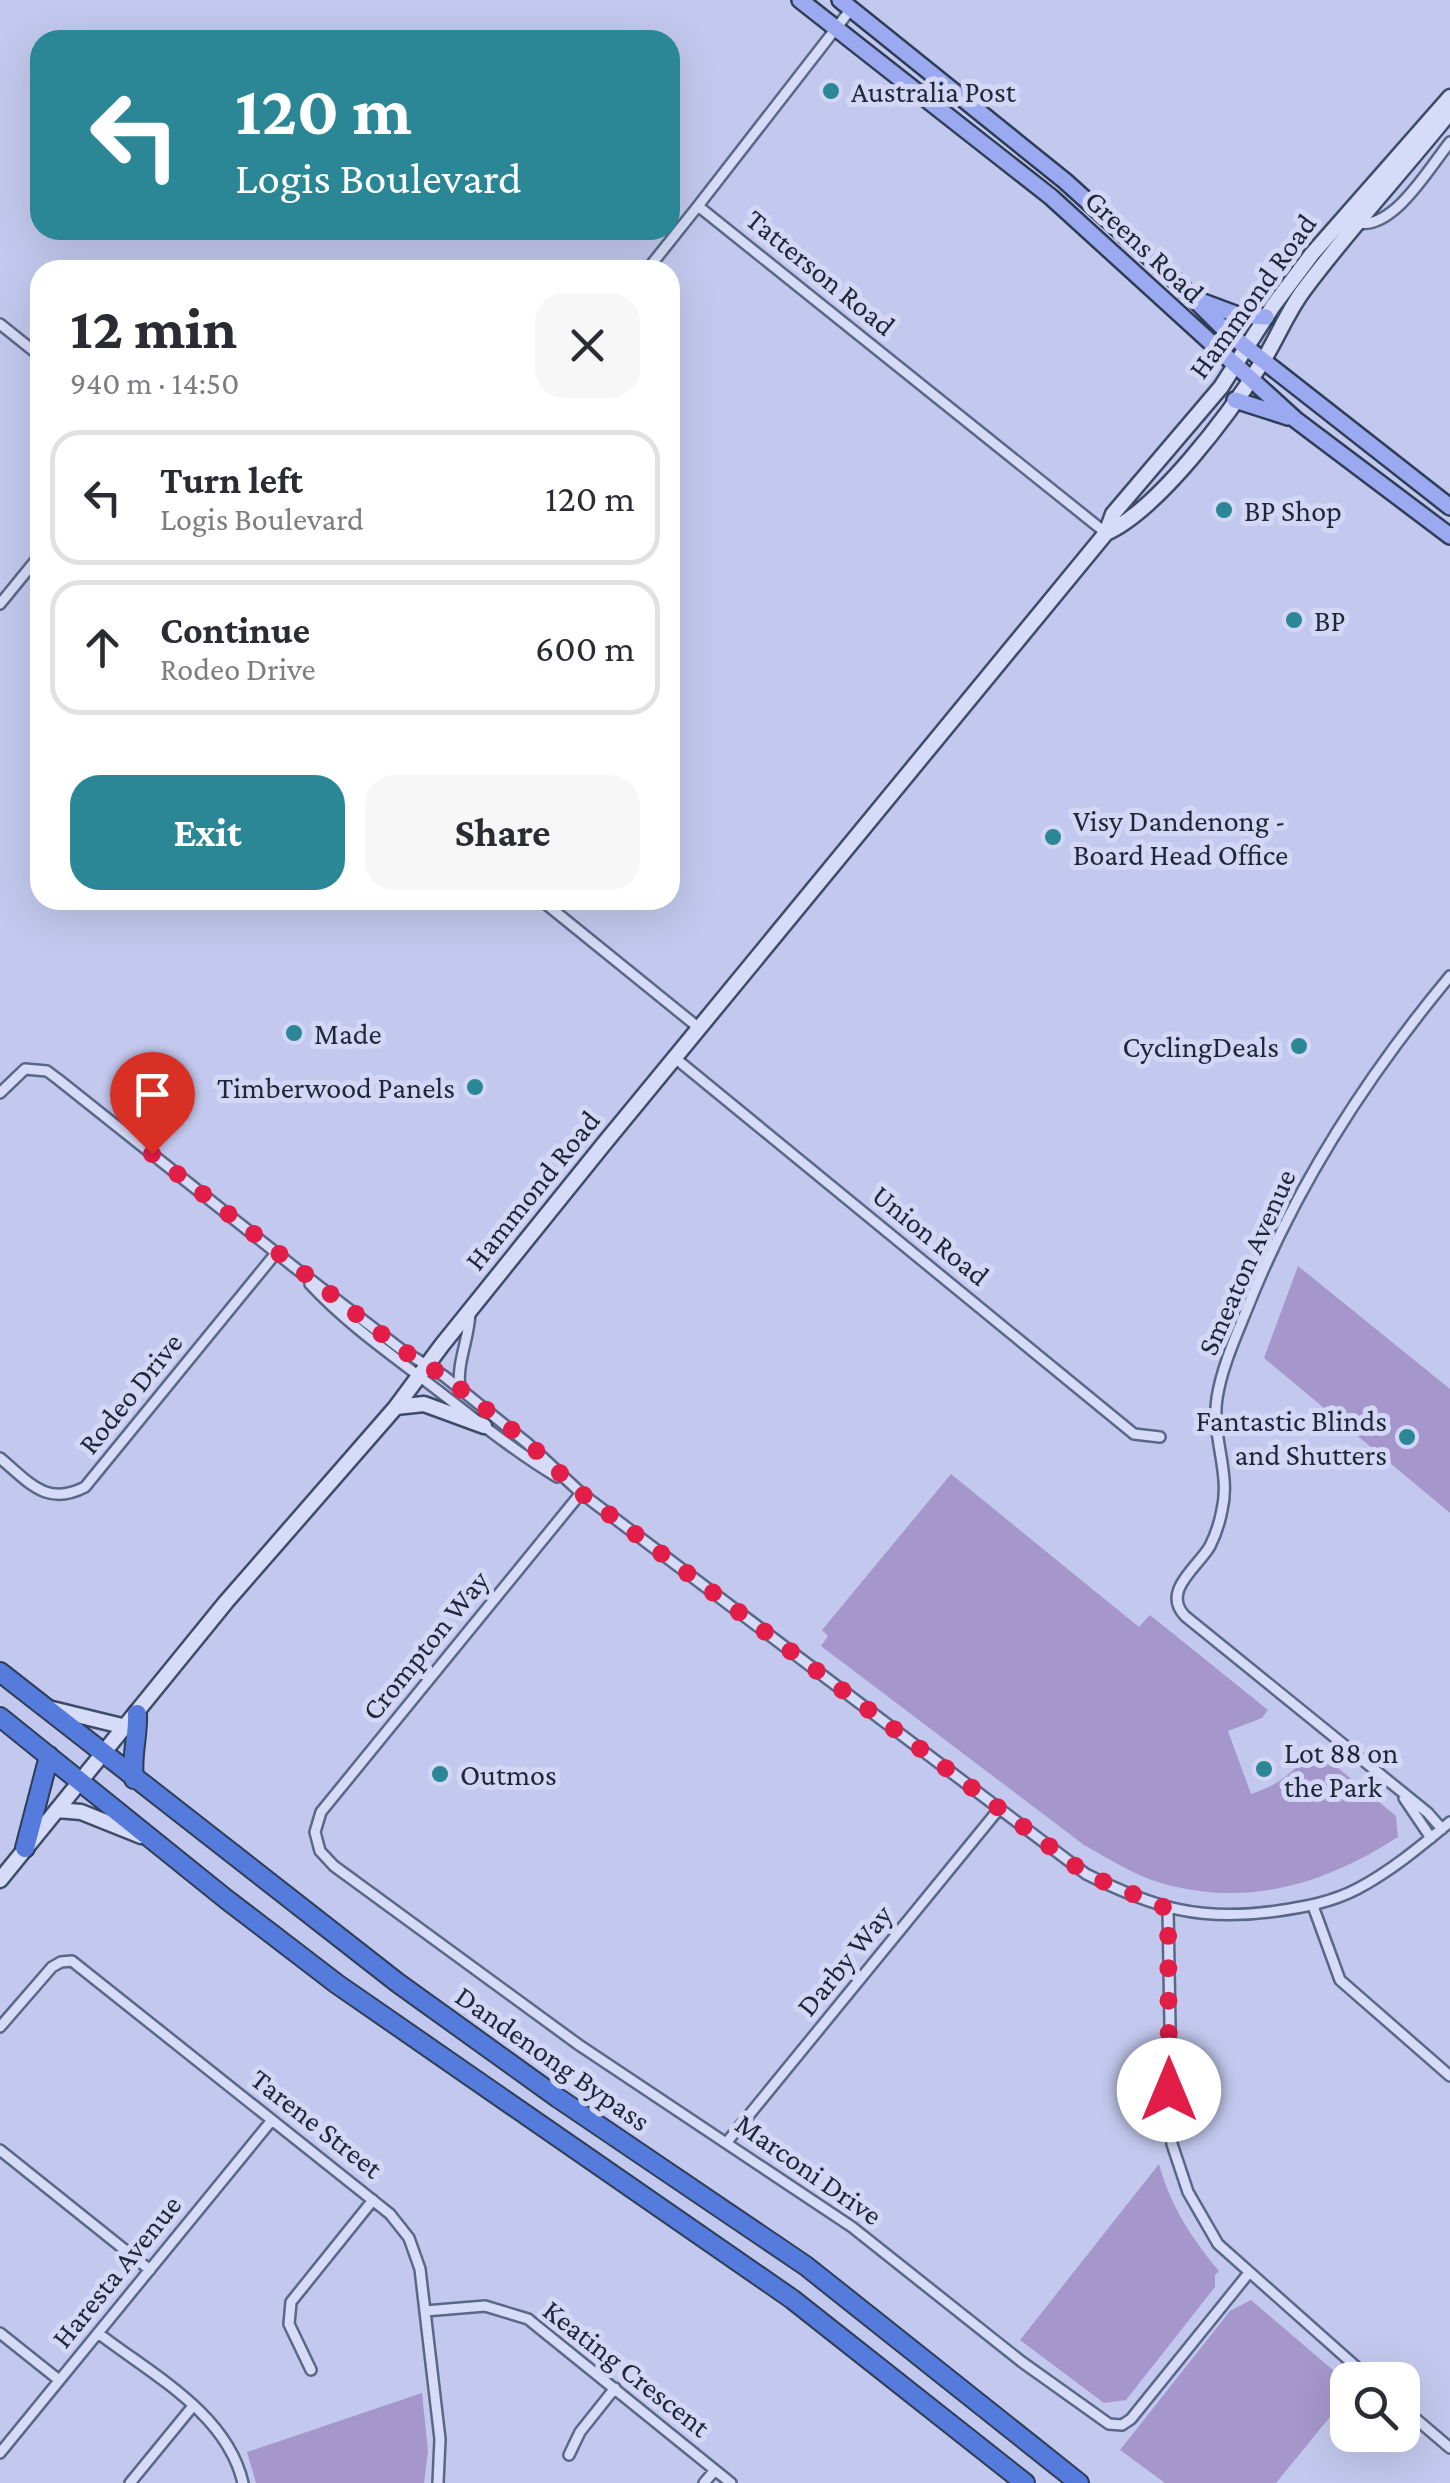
<!DOCTYPE html>
<html lang="en">
<head>
<meta charset="utf-8">
<style>
	:root { --surface:#fff; --page:#f7f7f7; --text:#2b2b33; --muted:#7c7c81; --line:#e1e1e2; --accent:#2b8696 }
	body { margin:0; font-family:"Crimson Pro",serif; background:var(--page); color:var(--text); height:100vh; display:flex; flex-direction:column; font-size:38px; white-space:nowrap }
	* { box-sizing:border-box; margin:0 }
	p { font-size:32px; color:var(--muted) }
	.icon { flex:none; width:55px; height:55px; fill:none; stroke:currentColor; stroke-width:2; stroke-linecap:round; stroke-linejoin:round }
	.map { position:relative; flex:1; overflow:hidden }
	.drawer { position:absolute; left:30px; top:260px; width:650px; height:650px; display:flex; flex-direction:column; background:var(--surface); border-radius:30px; box-shadow:0 10px 40px #0002 }
	.drawer>* { flex:none }
	.top-card { position:absolute; left:30px; top:30px; width:650px; height:210px; border-radius:30px; box-shadow:0 10px 40px #0002; background:#2b8696; color:#fff; overflow:hidden }
	.controls { position:absolute; left:1330px; top:2362px; display:grid; gap:20px }
	.controls a { display:grid; place-items:center; width:90px; height:90px; border-radius:20px; background:var(--surface); box-shadow:0 10px 40px #0002; font-size:50px }
	.pin { position:absolute; display:grid; place-items:center; width:85px; height:85px; color:#fff; margin:-102px -42px; border-radius:50% 50% 50% 0; rotate:-45deg; box-shadow:0 0 10px #0007 }
	.pin .icon { rotate:45deg }
	.me { position:absolute; width:110px; margin:-55px; rotate:0deg; stroke-linejoin:round; filter:drop-shadow(0 0 8px #0008) }
	.turn { display:flex; align-items:center; gap:35px; height:210px; padding:0 40px; font-size:45px }
	.turn .icon { width:130px; height:130px; stroke-width:2.5 }
	.turn b { display:block; font-size:70px; line-height:85px }
	.round { display:grid; place-items:center; flex:none; width:105px; height:105px; border-radius:30px; background:var(--page) }
	.summary { display:flex; align-items:center; justify-content:space-between; height:170px; padding:0 40px }
	h1 { font-size:60px; font-weight:700; line-height:75px }
	.button { display:flex; gap:20px; margin-top:auto; padding:20px 40px }
	.button a { flex:1; height:115px; border-radius:30px; background:var(--accent); color:#fff; font-size:40px; font-weight:700; line-height:115px; text-align:center }
	.button a+a { background:var(--page); color:var(--text) }
	ul { padding:0; list-style:none }
	li { display:flex; align-items:center; gap:30px; height:135px; margin:0 20px 15px; padding:0 20px; border:5px solid var(--line); border-radius:30px }
	li div { flex:1 }
	li b { display:block; font-size:38px }
	li em { font-style:normal }
	.map>svg:first-child { display:block }
</style>
</head>
<body>
<div class="map">
<svg width="1450" height="2483" viewBox="0 0 1450 2483">
	<rect width="100%" height="100%" fill="#c3c9ee"/>
	<path fill="#a597cc" d="M1298,1266L1450,1389V1513L1264,1358Z
		M951,1474L1139,1627L1150,1615L1268,1710L1262,1718L1228,1731L1251,1794C1278,1786 1296,1770 1314,1748L1396,1816L1398,1837C1325,1884 1248,1908 1161,1883C1134,1875 1109,1859 1084,1845L821,1646L828,1636L822,1630Z
		M1159,2164C1170,2205 1192,2239 1219,2271L1215,2275V2287L1126,2400L1104,2403L1020,2340Z
		M1251,2300L1347,2382V2396L1276,2483H1165L1120,2450L1230,2311Z
		M422,2393L428,2451L424,2483H256L247,2452Z"/>
	<g fill="none" stroke-linecap="round" stroke-linejoin="round">
		<defs>
			<path id="street" d="M851,9L698,206L1106,533
				M1359,223C1394,229 1430,167 1450,142
				M647,270L698,206
				M0,324L40,356
				M0,604L40,555
				M541,900L699,1028
				M675,1058L1134,1434L1160,1437
				M0,1093L25,1069L47,1071L59,1080L294,1267L402,1350L444,1376L527,1443L581,1493L1086,1874C1154,1908 1200,1922 1277,1911C1305,1907 1332,1902 1357,1889C1391,1871 1421,1846 1450,1822
				M310,1284C348,1325 392,1355 436,1389C476,1420 514,1451 557,1477
				M460,1388C456,1363 470,1337 470,1311
				M0,1458C29,1482 46,1507 85,1487L276,1253
				M581,1493L321,1812L315,1832L320,1851L334,1866L579,2045L852,2227L1022,2362L1109,2424L1122,2425L1131,2419L1248,2274
				M1404,1798L1431,1838
				M1442,1829L1428,1813L1185,1616C1161,1591 1198,1567 1210,1546C1215,1536 1220,1521 1222,1510C1231,1473 1211,1436 1217,1398C1222,1366 1237,1334 1249,1304C1297,1184 1367,1076 1450,976
				M1313,1906L1340,1980L1450,2076
				M1168,1909L1172,2144L1188,2192L1218,2244L1371,2380
				M0,2027L52,1967L61,1962L72,1961L390,2214L409,2238L420,2269L440,2439L438,2483
				M727,2142L999,1809
				M0,2150L150,2270
				M425,2311L485,2306L528,2319L731,2483
				M0,2333L59,2380
				M98,2333C151,2374 227,2413 243,2483
				M311,2370L289,2324L291,2302L373,2200
				M1402,2407L1450,2448
				M0,2453L272,2120
				M569,2455L580,2432L615,2388
				M130,2483L193,2406
				M704,2483L715,2470"/>
			<path id="secondary" d="M1106,533C1158,510 1230,413 1261,364C1276,341 1286,314 1303,291C1349,229 1402,172 1450,112
				M396,1407L424,1404L484,1426
				M48,1708L126,1727
				M57,1810L81,1812L141,1836
				M0,1880L226,1602L396,1407L442,1345L603,1145L1106,533L1113,514L1221,387L1273,306L1312,254L1450,97"/>
			<path id="primary" d="M800,0L1051,197L1296,420L1450,536
				M840,0L1065,181L1178,283L1228,333L1450,507
				M1198,300L1238,315L1266,317
				M1235,400L1288,417"/>
			<path id="highway" d="M0,1672L398,1983L558,2098L806,2266L1079,2483
				M0,1717L226,1899L337,1984L792,2299L1025,2483
				M134,1779C131,1756 138,1736 137,1714
				M25,1848L49,1756"/>
		</defs>
		<use href="#street" stroke="#5a6888" stroke-width="14"/>
		<use href="#secondary" stroke="#3d4c69" stroke-width="19"/>
		<use href="#primary" stroke="#2e3d55" stroke-width="20"/>
		<use href="#highway" stroke="#2e3d55" stroke-width="22"/>
		<use href="#street" stroke="#d6dbf8" stroke-width="9"/>
		<use href="#secondary" stroke="#d6dbf8" stroke-width="14"/>
		<use href="#primary" stroke="#9ba9f0" stroke-width="15"/>
		<use href="#highway" stroke="#557bdc" stroke-width="18"/>
	</g>
	<g fill="none" stroke-linecap="round" stroke-linejoin="round">
		<path stroke="#e11d48" stroke-width="18" stroke-dasharray="0 32.4" d="M152,1154L402,1350L444,1376L527,1442L581,1493L1057,1852L1086,1874L1168,1909L1169,2090"/>
	</g>
	<g fill="#2b8696" stroke="#d3d7f5" stroke-width="4">
		<circle cx="831" cy="91" r="10"/>
		<circle cx="1224" cy="510" r="10"/>
		<circle cx="1294" cy="620" r="10"/>
		<circle cx="1053" cy="837" r="10"/>
		<circle cx="294" cy="1033" r="10"/>
		<circle cx="1299" cy="1046" r="10"/>
		<circle cx="475" cy="1087" r="10"/>
		<circle cx="1407" cy="1437" r="10"/>
		<circle cx="1264" cy="1769" r="10"/>
		<circle cx="440" cy="1774" r="10"/>
	</g>
	<g text-anchor="middle" dominant-baseline="central" stroke-width="10" stroke-linejoin="round" paint-order="stroke">
		<g font-size="30" fill="#1e2738" stroke="#d3d7f5" text-anchor="start">
			<text x="851" y="91">Australia Post</text>
			<text x="1244" y="510">BP Shop</text>
			<text x="1314" y="620">BP</text>
			<text x="1073" y="820">Visy Dandenong -<tspan x="1073" dy="34">Board Head Office</tspan></text>
			<text x="314" y="1033">Made</text>
			<text x="1279" y="1046" text-anchor="end">CyclingDeals</text>
			<text x="455" y="1087" text-anchor="end">Timberwood Panels</text>
			<text x="1387" y="1420" text-anchor="end">Fantastic Blinds<tspan x="1387" dy="34">and Shutters</tspan></text>
			<text x="1284" y="1752">Lot 88 on<tspan x="1284" dy="34">the Park</tspan></text>
			<text x="460" y="1774">Outmos</text>
		</g>
		<g font-size="30" fill="#1e2738" stroke="#d3d7f5">
			<text transform="translate(1145 246) rotate(43)">Greens Road</text>
			<text transform="translate(821 272) rotate(39)">Tatterson Road</text>
			<text transform="translate(1252 296) rotate(-54)">Hammond Road</text>
			<text transform="translate(532 1190) rotate(-51)">Hammond Road</text>
			<text transform="translate(931 1235) rotate(39)">Union Road</text>
			<text transform="translate(1246 1262) rotate(-66)">Smeaton Avenue</text>
			<text transform="translate(130 1393) rotate(-51)">Rodeo Drive</text>
			<text transform="translate(425 1645) rotate(-51)">Crompton Way</text>
			<text transform="translate(844 1960) rotate(-51)">Darby Way</text>
			<text transform="translate(553 2058) rotate(35)">Dandenong Bypass</text>
			<text transform="translate(317 2123) rotate(38)">Tarene Street</text>
			<text transform="translate(809 2169) rotate(35)">Marconi Drive</text>
			<text transform="translate(116 2271) rotate(-51)">Haresta Avenue</text>
			<text transform="translate(627 2368) rotate(38)">Keating Crescent</text>
		</g>
	</g>
</svg>
<div class="controls">
<a><svg class="icon" aria-label="search" viewBox="0 0 24 24"><circle cx="10" cy="10" r="6"/><path d="M15 15l6 6"/></svg></a>
</div>
<div class="pin" style="left:152px;top:1154px;background:#d93025"><svg class="icon" aria-label="arrive" viewBox="0 0 24 24"><path d="M6 21V4h12l-3 4 3 4H6"/></svg></div>
<svg class="me" style="left:1169px;top:2090px" viewBox="-20 -20 40 40"><circle r="19" fill="#fff"/><path d="M0-13L10 11 0 6-10 11z" fill="#e11d48"/></svg>
<div class="top-card">
<div class="turn"><svg class="icon" aria-label="left" viewBox="0 0 24 24"><path d="M17 20v-9H6M10 6l-5 5 5 5"/></svg><div><b>120 m</b>Logis Boulevard</div></div>
</div>
<section class="drawer">
<div class="summary"><div><h1>12 min</h1><p>940 m · 14:50</p></div><a class="round"><svg class="icon" aria-label="close" viewBox="0 0 24 24"><path d="M6 6l12 12M18 6L6 18"/></svg></a></div>
<ul>
<li><svg class="icon" aria-label="left" viewBox="0 0 24 24"><path d="M17 20v-9H6M10 6l-5 5 5 5"/></svg><div><b>Turn left</b><p>Logis Boulevard</p></div><em>120 m</em></li>
<li><svg class="icon" aria-label="ahead" viewBox="0 0 24 24"><path d="M12 20V5M6 11l6-6 6 6"/></svg><div><b>Continue</b><p>Rodeo Drive</p></div><em>600 m</em></li>
</ul>
<div class="button"><a>Exit</a><a>Share</a></div>
</section>
</div>
</body>
</html>
